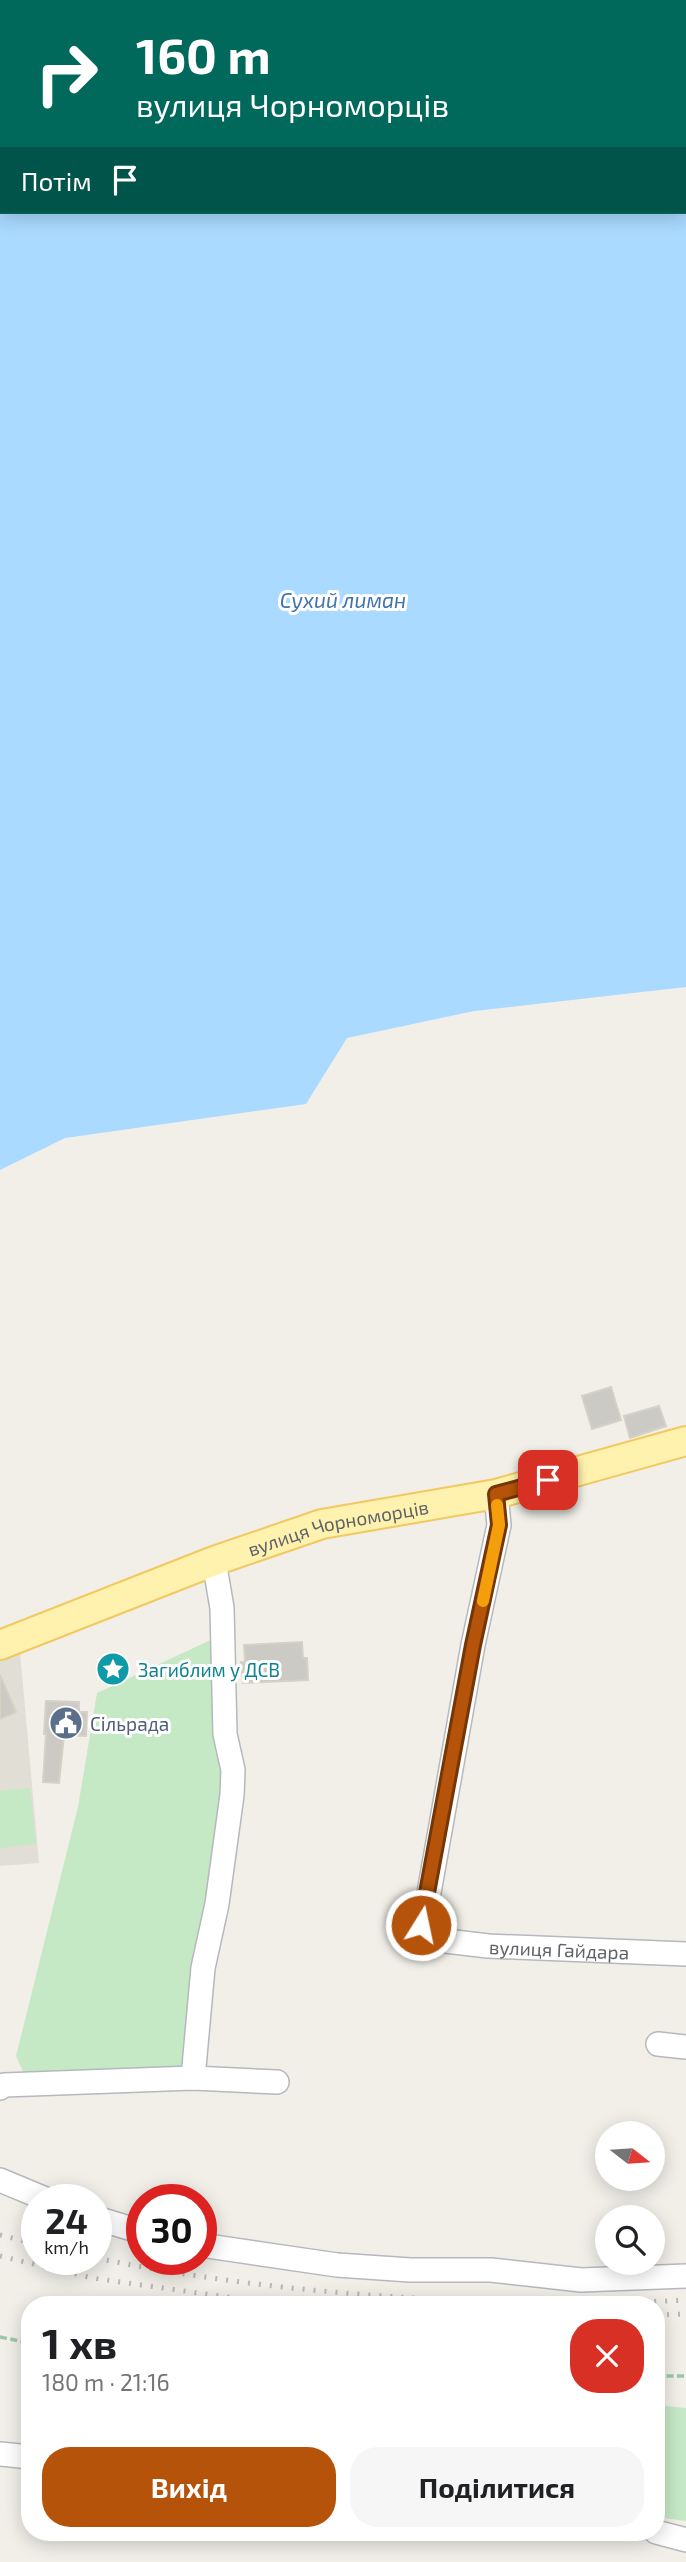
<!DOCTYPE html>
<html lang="uk">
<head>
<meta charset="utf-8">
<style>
	:root { --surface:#fff; --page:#f6f6f6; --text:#202124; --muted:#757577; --accent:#b45309 }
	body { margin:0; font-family:"Exo 2",sans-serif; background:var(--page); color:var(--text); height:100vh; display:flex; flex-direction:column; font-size:26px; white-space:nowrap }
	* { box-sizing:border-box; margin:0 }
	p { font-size:23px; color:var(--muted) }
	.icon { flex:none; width:38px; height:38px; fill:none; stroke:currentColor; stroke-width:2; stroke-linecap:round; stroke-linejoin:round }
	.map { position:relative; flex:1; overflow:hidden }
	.sheet { position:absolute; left:21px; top:2296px; width:644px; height:245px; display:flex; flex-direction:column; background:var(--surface); border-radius:28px; box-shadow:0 4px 18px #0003 }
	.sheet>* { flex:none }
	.banner { position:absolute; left:0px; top:0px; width:686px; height:214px; box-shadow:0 4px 18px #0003; background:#00695c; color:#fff; overflow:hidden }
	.needle { width:46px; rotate:107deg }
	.tools { position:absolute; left:595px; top:2121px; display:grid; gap:14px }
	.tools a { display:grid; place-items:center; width:70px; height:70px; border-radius:50%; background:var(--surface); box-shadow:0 4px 18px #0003; font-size:35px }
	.speed { position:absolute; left:21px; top:2184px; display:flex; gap:14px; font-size:35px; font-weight:700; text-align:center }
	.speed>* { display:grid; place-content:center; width:91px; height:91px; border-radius:50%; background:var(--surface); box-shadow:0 4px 18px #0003; line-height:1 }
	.speed small { font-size:18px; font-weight:400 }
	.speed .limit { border:10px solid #d22; background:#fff; color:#111 }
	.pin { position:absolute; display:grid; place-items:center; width:60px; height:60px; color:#fff; margin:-30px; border-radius:14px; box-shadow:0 4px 10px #0006 }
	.me { position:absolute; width:77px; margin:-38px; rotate:10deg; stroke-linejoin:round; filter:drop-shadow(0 0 5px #0008) }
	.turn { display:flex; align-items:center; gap:24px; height:147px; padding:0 21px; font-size:32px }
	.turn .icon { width:91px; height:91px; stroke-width:2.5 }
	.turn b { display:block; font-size:49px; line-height:60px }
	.then { display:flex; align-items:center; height:66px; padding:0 21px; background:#0003; gap:14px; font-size:26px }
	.round { display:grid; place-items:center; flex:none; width:74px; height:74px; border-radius:28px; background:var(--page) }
	.overview { display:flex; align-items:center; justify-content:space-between; height:119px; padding:0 21px }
	h1 { font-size:42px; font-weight:700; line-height:52px }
	.cta { display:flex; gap:14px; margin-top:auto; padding:14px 21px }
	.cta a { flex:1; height:80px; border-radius:28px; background:var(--accent); color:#fff; font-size:28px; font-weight:700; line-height:80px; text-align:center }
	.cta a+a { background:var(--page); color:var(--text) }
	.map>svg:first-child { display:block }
</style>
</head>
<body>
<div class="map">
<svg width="686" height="2562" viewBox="0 0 686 2562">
	<rect width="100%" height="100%" fill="#f1efe8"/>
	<path fill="#e1ded6" d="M20,1652L39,1863L0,1866V1659Z"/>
	<path fill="#c5e8c5" d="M215,1638L227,1773L184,2071L25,2076L16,2056L78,1807L97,1693Z
		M30,1788L36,1844L0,1848V1791Z
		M656,2405L686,2408V2521L656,2517Z"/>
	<path fill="#aadaff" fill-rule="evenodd" d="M0,0H686V987L474,1011L347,1038L306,1104L65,1138L0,1170ZM2,2H684V212H2Z"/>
	<path fill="#cccac5" stroke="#d6d1c6" stroke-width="2" d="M611,1387L621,1420L592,1429L582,1396Z
		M659,1406L666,1426L630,1438L624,1416Z
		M302,1642L303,1658H307L308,1680L243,1683L241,1662H245L244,1645Z
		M0,1675L16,1712L0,1719Z
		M46,1701L79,1702V1712H87L86,1736L64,1735L59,1783L43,1782L46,1734H44Z"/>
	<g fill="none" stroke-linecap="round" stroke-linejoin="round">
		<defs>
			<g id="minor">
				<path id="s1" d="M496,1494L499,1525L473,1645L422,1932L429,1939L488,1946L686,1954"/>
				<path d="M658,2044L686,2047"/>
				<path d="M193,2078L203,1968L217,1904L232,1795L233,1770L225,1734L222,1608L214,1561"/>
				<path d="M0,2088L4,2085L193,2078L277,2082"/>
				<path d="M0,2180L48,2200"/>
				<path d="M96,2218L142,2232"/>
				<path d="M201,2245L337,2265L410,2270H491L581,2280L686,2276"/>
				<path d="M0,2454L30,2457"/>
				<path d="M656,2532L686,2540"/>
			</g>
			<g id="major">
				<path id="s2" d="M0,1645L214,1561L322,1524L496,1494L686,1441"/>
			</g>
		</defs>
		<use href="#minor" stroke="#b5b8bc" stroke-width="26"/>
		<use href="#major" stroke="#f2c960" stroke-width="32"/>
		<path stroke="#9cc7a9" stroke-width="3.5" stroke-dasharray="7 3.5" stroke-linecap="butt" d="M0,2337L30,2343
			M656,2376H686"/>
		<use href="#minor" stroke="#fff" stroke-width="23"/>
		<use href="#major" stroke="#fff2af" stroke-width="28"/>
		<path stroke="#b6b7b8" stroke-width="5" stroke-dasharray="2 9" stroke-linecap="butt" d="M0,2235L37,2244
			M0,2256L92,2278L284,2305
			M96,2258C223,2284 349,2296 478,2301C547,2303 617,2304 686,2300
			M656,2315L686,2314"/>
	</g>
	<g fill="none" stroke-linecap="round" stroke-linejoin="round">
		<defs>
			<path id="route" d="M421,1925L473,1645L499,1525L496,1494L548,1480"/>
		</defs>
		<use href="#route" stroke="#753606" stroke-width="18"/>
		<use href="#route" stroke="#b45309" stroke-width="12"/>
		<path stroke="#f59e0b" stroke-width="12" d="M483,1601L499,1525L497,1505"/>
	</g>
	<defs>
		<symbol id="sight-disc" viewBox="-11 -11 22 22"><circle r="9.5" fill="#0f9aa8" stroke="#fff"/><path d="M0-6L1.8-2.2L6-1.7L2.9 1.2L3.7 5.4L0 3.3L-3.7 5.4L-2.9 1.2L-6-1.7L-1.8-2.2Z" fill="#fff"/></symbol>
		<symbol id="civic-disc" viewBox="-11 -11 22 22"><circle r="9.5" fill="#5c6f8a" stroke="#fff"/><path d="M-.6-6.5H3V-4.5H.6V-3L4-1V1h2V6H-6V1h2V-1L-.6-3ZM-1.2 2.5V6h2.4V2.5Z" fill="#fff"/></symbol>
	</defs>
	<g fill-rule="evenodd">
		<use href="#sight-disc" x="94" y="1650" width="38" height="38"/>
		<use href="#civic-disc" x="47" y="1704" width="38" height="38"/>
	</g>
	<g text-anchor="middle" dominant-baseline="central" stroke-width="6" stroke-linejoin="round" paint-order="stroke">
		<g font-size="19" fill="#5f6368" stroke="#fff">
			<text stroke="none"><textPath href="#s2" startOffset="359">вулиця Чорноморців</textPath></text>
			<text stroke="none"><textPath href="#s1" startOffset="586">вулиця Гайдара</textPath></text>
		</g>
		<g font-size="19" fill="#0d838f" stroke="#fff" text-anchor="start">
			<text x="138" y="1669">Загиблим у ДСВ</text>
		</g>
		<g font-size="19" fill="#4e5e75" stroke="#fff" text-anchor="start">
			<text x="90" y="1723">Сільрада</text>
		</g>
		<g font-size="21" font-style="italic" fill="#4174aa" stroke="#fff">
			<text x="343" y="599">Сухий лиман</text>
		</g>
	</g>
</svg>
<div class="tools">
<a><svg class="needle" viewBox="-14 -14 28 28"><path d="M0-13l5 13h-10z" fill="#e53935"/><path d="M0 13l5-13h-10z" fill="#757577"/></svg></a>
<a><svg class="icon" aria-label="search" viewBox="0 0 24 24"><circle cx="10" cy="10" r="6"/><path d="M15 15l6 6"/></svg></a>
</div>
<div class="speed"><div>24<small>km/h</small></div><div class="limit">30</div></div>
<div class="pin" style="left:548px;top:1480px;background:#d93025"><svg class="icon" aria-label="arrive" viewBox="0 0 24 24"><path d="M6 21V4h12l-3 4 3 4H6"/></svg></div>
<svg class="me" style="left:421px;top:1925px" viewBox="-20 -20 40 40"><circle r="17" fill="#b45309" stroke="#fff" stroke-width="3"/><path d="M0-11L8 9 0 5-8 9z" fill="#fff"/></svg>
<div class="banner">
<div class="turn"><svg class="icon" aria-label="right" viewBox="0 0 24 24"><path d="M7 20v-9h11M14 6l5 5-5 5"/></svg><div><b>160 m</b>вулиця Чорноморців</div></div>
<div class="then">Потім<svg class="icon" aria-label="arrive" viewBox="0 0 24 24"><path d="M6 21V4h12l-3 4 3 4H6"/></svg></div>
</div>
<section class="sheet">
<div class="overview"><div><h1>1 хв</h1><p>180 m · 21:16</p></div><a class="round" style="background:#d93025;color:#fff"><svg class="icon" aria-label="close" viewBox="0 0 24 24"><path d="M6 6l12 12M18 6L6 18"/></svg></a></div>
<div class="cta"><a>Вихід</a><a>Поділитися</a></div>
</section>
</div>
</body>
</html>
